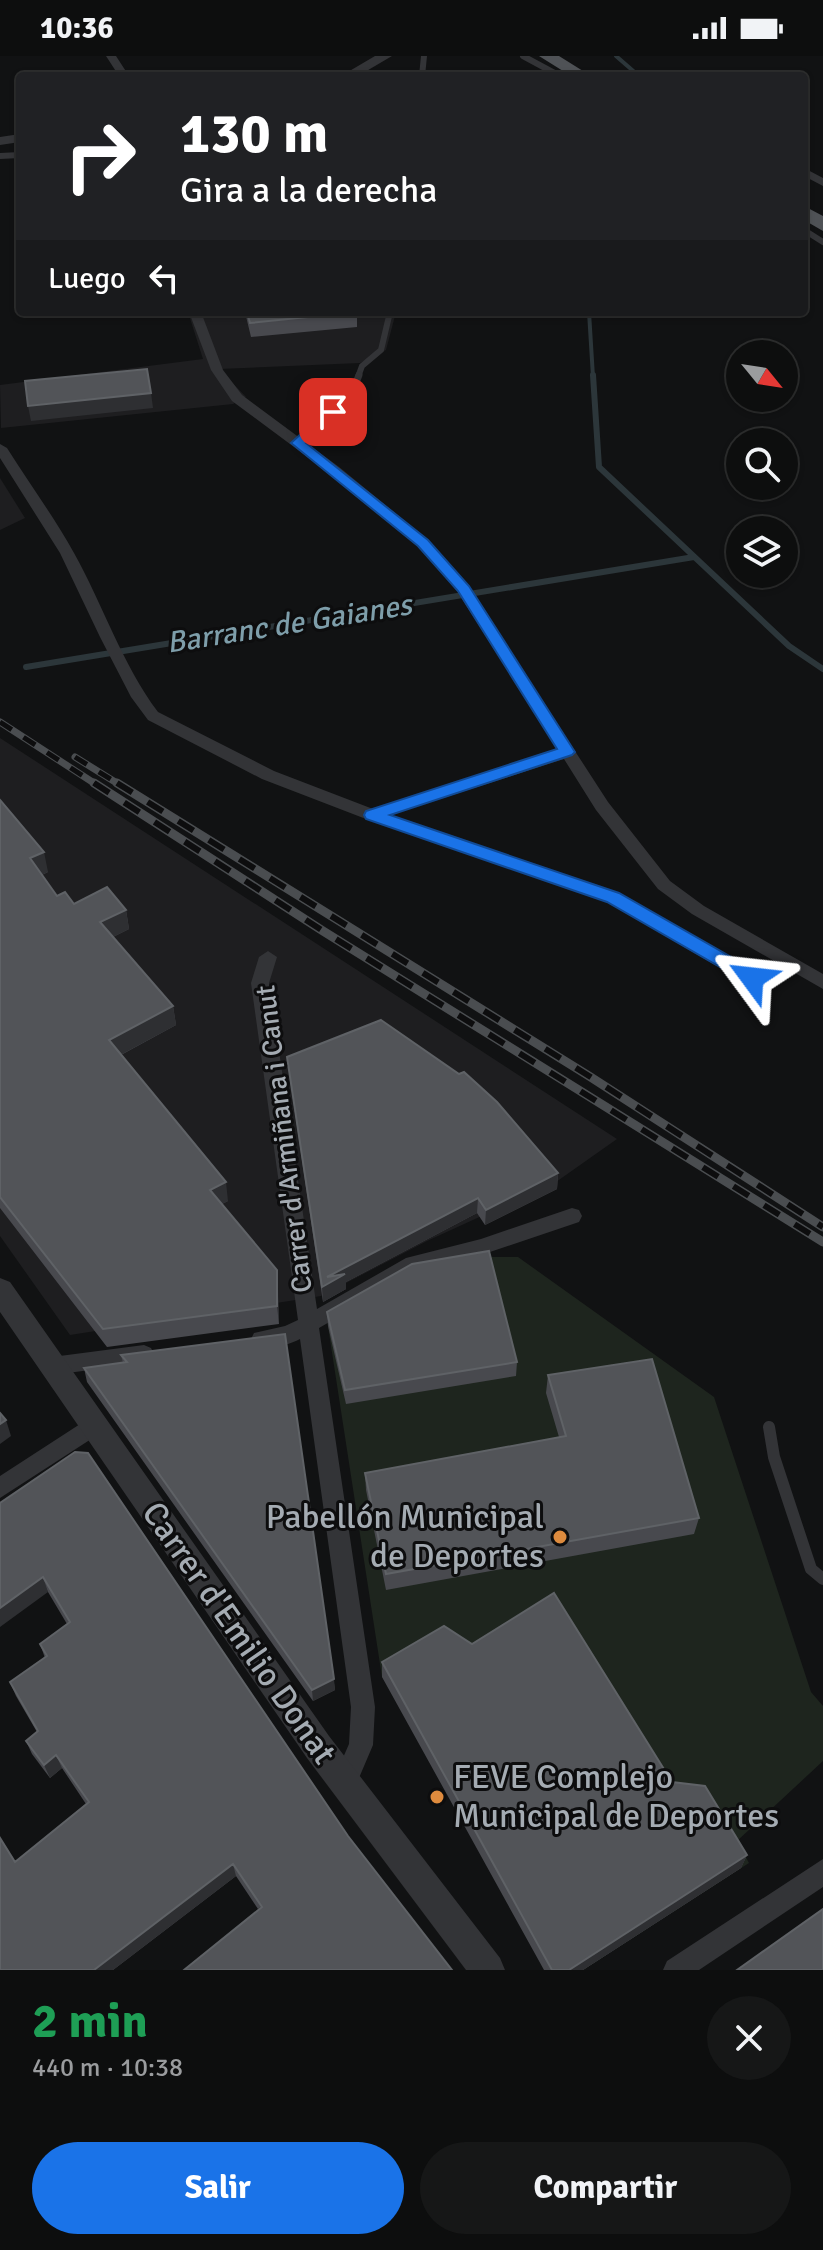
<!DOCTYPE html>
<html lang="es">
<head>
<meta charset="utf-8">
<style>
	:root { --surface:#0d0e0e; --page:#161717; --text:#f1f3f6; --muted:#9a9c9e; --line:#2d2e2e; --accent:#1a73e8 }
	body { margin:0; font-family:Signika,sans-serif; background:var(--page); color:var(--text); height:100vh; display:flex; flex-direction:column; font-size:30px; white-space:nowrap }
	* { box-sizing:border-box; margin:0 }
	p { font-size:26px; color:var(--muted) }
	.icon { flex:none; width:44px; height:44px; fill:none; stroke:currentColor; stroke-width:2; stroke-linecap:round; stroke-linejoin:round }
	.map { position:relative; height:1914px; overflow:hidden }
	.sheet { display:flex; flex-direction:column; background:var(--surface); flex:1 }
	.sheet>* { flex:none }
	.top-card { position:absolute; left:16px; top:16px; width:792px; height:244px; border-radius:8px; box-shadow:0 2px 6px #0004,0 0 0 2px var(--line); background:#202124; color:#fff; overflow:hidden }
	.needle { width:52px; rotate:120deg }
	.tools { position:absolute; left:726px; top:284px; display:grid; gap:16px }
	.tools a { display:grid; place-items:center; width:72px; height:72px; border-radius:50%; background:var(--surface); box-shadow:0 2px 6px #0004,0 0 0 2px var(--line); font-size:40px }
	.pin { position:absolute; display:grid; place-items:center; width:68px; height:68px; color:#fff; margin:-34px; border-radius:16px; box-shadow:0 4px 12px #0006 }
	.me { position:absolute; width:88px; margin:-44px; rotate:300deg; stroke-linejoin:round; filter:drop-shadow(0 0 6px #0008) }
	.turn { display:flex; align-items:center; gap:28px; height:168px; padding:0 32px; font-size:36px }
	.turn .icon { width:104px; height:104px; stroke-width:2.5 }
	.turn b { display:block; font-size:56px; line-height:68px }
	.then { display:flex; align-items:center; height:76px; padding:0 32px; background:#0003; gap:16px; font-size:30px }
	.round { display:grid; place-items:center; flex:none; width:84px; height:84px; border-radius:42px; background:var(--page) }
	.summary { display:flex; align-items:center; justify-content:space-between; height:136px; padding:0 32px }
	h1 { font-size:48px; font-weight:800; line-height:60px; color:#1e9e55 }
	.cta { display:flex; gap:16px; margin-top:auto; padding:16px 32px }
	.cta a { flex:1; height:92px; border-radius:48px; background:var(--accent); color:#fff; font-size:32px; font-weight:800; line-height:92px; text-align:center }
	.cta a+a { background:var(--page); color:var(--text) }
	.status { display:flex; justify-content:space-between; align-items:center; height:56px; padding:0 40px; background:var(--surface); direction:ltr }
	.status svg { height:22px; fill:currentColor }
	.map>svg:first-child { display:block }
</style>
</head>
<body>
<div class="status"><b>10:36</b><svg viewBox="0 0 49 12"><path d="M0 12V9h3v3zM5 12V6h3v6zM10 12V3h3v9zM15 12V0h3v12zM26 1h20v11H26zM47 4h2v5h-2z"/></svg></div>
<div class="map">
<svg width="823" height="1914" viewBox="0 0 823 1914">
	<rect width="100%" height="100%" fill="#111213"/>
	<path fill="#1e1e20" d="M188,256H396L386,294L360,307L219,313L246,341L233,348L1,372L0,329L203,303Z
		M0,422L25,462L0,474Z
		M0,682L617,1083L556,1126L427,1185L321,1240L70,1279L0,1180Z"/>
	<path fill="#1e251e" d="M487,1201H518L714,1341L811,1636L823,1650V1705L737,1785L749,1807L583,1914L382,1621L327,1264Z"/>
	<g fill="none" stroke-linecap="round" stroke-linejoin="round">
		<path stroke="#2c363a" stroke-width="4" d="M616,0L639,20
			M589,256L593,321"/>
		<path stroke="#2c363a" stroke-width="6" d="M593,319L599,411L789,590L823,613
			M26,611L694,501"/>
		<path stroke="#333437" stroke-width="6" d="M523,0L560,20
			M422,20L424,0
			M804,174L823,186
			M358,321L362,310L381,294L390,256"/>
		<path stroke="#333437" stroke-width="7" d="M298,387L351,340L359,319"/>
		<path stroke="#333437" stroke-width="12" d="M769,1371L774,1401L811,1513L823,1523"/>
		<path fill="#333437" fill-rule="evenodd" d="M106,0H116L129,20H119Z
			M20,96V102L0,103V97Z
			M804,112L823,122V130L804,120Z
			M189,256H201L223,314L242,339L339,411L428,484L468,530L608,746L670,825L704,850L823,918V933L692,858L658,833L596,754L564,703L390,759L619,838L758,917L761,922L758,927H746L607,846L366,763L262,723L148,664L131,641L100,581L60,497L0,402V388L7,392C29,427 54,461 74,497C103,549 122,608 158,656L274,715L373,753L558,693L457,535L418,490L329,417L232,345L211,314Z
			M268,895L277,901L269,927L317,1253L406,1202L481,1183L572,1152L579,1154L582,1160L579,1166L481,1199L418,1215L319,1272L375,1651L373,1689L353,1736L344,1739L335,1736L332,1727L349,1688L351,1651L300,1283C287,1290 267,1294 254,1289L251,1283L254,1277L285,1270L298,1264L251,927L259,901Z
			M144,1289L151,1292L154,1298L151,1304L144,1307L52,1319L45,1317L41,1310L45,1303L52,1301Z
			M94,1359L102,1362L105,1369L102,1376L0,1442V1420Z
			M823,1803V1831L699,1914H663L667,1905Z"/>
		<path fill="#333437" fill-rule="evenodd" d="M375,0H392L358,20H341Z
			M20,78V86L0,89V81Z
			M0,1222L10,1226L329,1680L500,1902L505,1914H466L307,1702L0,1256Z"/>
		<path fill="#4f5256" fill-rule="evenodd" d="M539,0H559L591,20H571Z
			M804,150L823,160V175L804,164Z"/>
		<defs>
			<path id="rail-far1" d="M0,666L97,729
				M75,701L120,729"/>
			<path id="rail" d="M94,727L323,875L823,1186
				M117,727L589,1020L823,1171"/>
		</defs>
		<use href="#rail-far1" stroke="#4a4d50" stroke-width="7"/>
		<use href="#rail" stroke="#4a4d50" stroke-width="9"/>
		<use href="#rail-far1" stroke="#0d0d0e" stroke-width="5" stroke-dasharray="14" stroke-linecap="butt"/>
		<use href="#rail" stroke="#0d0d0e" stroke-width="6" stroke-dasharray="18" stroke-linecap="butt"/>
	</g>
	<path fill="#48494e" d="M245,256H357V271L251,281Z
		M0,744L48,816L42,819L57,840L74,848L126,854L129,873L113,881L173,950L176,969L121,999L228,1145L222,1148L277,1214L279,1268L107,1291L0,1152Z
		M287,1001L558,1117L557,1133L485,1169L477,1157L346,1226V1233L323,1246L289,1017Z
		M327,1256L517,1306L516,1320L346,1348L328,1270Z
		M285,1278L335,1634L313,1645L87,1326L84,1312L123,1307L121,1299Z
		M548,1319L699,1462L694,1478L386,1534L366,1434L365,1417L559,1381L546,1337Z
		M0,1447L348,1780L258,1853L236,1820L113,1914H0L15,1806L86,1748L62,1712L50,1722L32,1698L26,1685L37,1676L16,1640L10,1626L45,1602L40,1588L67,1568L48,1536Z
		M382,1606L672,1726L747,1799L741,1812L583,1914H544L382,1621Z"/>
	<path fill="#2e2f32" d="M151,337L153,352L31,365L28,350Z
		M44,796L48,816L35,822L30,802Z
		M126,854L129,873L103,886L100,866Z
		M173,950L176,969L113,1003L109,984Z
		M558,1117L557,1133L485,1169L486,1154Z
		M226,1126L228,1145L213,1153L210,1134Z
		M478,1142L477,1157L346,1226V1233L323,1246L322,1231L327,1221Z
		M277,1214L278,1232L279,1268L277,1250Z
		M6,1364L11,1380L0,1388V1368Z
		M43,1521L48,1536L0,1571V1552Z
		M334,1623L335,1634L313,1645L312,1634Z
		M56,1699L62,1712L50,1722L44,1709Z
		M747,1799L741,1812L583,1914H569Z
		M233,1808L236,1820L113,1914H94Z"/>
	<path fill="#525458" stroke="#5f6266" stroke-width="2" d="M247,256H357L250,267Z
		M147,313L151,337L28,350L25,325Z
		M0,744L44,796L30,802L57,840L65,836L74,848L107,831L126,854L100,866L173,950L109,984L226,1126L210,1134L277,1214V1250L103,1273L0,1141Z
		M381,964L459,1018L464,1016L497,1046L558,1117L486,1154L478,1142L327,1221L345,1218L322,1231L287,1001Z
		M489,1195L517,1306L345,1334L327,1256L412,1208Z
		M285,1278L334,1623L312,1634L84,1312L127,1306L121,1299Z
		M652,1303L699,1462L386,1518L365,1417L566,1380L548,1319Z
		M0,1357L6,1364L0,1368Z
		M75,1396L88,1397L348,1780L452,1914H184L262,1851L233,1808L94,1914H0V1782L15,1806L89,1746L56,1699L44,1709L26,1685L38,1675L10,1626L47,1600L40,1588L70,1566L43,1521L0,1552V1447Z
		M554,1537L672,1726L705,1730L747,1799L569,1914H552L382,1606L444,1570L472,1588Z
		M823,1853V1914H737Z"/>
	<path fill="#1a73e8" stroke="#114b97" stroke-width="2" d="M328,353L340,356L306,387L428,484L469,530L575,696L572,699L390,759L619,837L759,917L761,922L759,926H746L607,846L366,763L364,759L366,755L557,693L458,535L418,490L291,387Z"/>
	<g fill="#de8b3e" stroke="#0d0d0e" stroke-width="3">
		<circle cx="560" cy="1481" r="8"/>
		<circle cx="437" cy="1741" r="8"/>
	</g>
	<g text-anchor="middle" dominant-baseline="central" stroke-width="6" stroke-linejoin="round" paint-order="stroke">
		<g font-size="28" fill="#a4abb2" stroke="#0d0d0e">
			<text transform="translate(284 1083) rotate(-97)">Carrer d'Armiñana i Canut</text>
		</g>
		<g font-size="30" font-style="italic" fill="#7e9eaa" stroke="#0d0d0e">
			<text transform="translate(289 568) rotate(-9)">Barranc de Gaianes</text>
		</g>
		<g font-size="34" fill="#a4abb2" stroke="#0d0d0e" text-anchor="end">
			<text x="544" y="1461">Pabellón Municipal<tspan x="544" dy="39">de Deportes</tspan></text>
			<text x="453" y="1721" text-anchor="start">FEVE Complejo<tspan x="453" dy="39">Municipal de Deportes</tspan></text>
		</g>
		<g font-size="34" fill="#a4abb2" stroke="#0d0d0e">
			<text transform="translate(239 1577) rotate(55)">Carrer d'Emilio Donat</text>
		</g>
	</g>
</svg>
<div class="tools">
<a><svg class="needle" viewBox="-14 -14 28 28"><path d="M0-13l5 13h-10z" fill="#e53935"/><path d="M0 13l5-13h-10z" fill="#9a9c9e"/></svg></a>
<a><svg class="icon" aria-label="search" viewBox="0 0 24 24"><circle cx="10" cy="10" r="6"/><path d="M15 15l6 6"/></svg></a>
<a><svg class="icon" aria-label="layers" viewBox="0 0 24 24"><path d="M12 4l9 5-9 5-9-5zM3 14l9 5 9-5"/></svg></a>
</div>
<div class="pin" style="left:333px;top:356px;background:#d93025"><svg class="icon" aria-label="arrive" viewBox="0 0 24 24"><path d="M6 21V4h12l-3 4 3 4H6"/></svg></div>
<svg class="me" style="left:752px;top:922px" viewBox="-20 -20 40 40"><path d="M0-17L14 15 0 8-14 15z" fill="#1a73e8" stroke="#fff" stroke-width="4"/></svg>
<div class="top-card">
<div class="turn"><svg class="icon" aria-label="right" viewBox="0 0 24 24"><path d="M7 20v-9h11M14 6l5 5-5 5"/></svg><div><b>130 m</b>Gira a la derecha</div></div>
<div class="then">Luego<svg class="icon" aria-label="left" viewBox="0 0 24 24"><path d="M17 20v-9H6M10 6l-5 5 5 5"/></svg></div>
</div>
</div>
<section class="sheet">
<div class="summary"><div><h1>2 min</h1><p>440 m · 10:38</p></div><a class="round"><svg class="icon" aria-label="close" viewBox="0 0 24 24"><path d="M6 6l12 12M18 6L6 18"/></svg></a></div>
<div class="cta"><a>Salir</a><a>Compartir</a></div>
</section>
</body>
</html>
